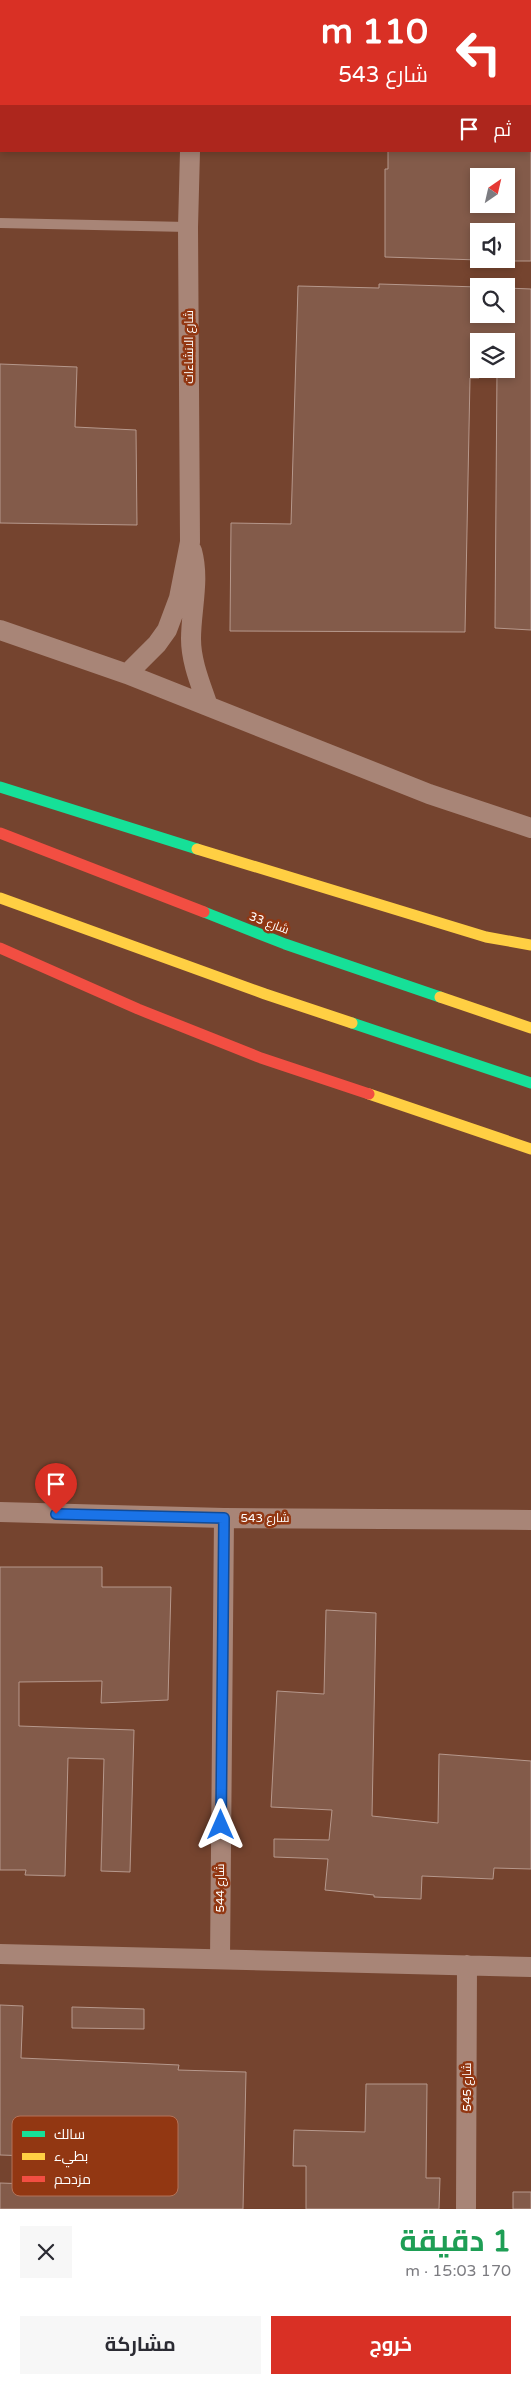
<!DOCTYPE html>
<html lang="ar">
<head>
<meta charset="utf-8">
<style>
	:root { --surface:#fff; --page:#f7f7f7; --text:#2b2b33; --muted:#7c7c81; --accent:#d93025 }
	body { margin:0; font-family:"Varela Round",Cairo,sans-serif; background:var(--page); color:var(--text); direction:rtl; height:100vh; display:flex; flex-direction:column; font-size:19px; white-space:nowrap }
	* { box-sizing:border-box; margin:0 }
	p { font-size:16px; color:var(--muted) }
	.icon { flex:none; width:28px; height:28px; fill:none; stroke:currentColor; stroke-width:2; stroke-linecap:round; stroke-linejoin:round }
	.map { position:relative; height:2209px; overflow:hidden; direction:ltr }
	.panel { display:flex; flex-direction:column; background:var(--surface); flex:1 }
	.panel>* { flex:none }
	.top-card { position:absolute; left:0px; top:0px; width:531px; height:152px; box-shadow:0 2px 8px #0003; direction:rtl; background:#d93025; color:#fff; overflow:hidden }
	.needle { width:32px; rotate:34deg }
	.controls { position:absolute; left:470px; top:168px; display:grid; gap:10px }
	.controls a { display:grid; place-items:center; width:45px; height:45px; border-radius:0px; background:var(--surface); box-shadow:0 2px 8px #0003; font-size:25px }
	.pin { position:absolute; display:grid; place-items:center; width:42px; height:42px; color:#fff; margin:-51px -21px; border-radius:50% 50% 50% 0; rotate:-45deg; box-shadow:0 0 5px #0007 }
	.pin .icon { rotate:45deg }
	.me { position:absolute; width:55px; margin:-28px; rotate:0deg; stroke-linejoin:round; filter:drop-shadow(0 0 4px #0008) }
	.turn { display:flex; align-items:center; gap:18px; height:105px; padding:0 20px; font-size:22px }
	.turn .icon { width:65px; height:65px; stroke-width:2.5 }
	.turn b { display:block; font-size:35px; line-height:42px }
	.then { display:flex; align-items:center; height:48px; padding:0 20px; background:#0003; gap:10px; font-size:19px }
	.round { display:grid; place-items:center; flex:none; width:52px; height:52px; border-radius:0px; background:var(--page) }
	.headline { display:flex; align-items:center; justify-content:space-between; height:85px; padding:0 20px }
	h1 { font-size:30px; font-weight:700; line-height:38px; color:#1e9e55 }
	.action { display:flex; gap:10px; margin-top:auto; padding:10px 20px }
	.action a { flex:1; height:58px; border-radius:0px; background:var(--accent); color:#fff; font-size:20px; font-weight:700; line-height:58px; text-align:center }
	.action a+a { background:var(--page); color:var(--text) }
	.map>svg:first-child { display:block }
</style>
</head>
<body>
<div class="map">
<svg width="531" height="2209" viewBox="0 0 531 2209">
	<rect width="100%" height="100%" fill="#75442f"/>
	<path fill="#835b4a" stroke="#b6988c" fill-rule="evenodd" d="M388,151H531V261H506V231H479V260L385,257V169H388ZM479,176H506V204H479Z
		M379,284L479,287V314H506V288L531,289V630L495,628L497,369H506V341H479V378H470L465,632L230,631L231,523L291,524L298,286L379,288Z
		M0,364L77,367L75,427L136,430L137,525L0,523Z
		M0,1567H102V1587H171L168,1700L101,1703L102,1681L19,1682V1726L134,1730L130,1872L101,1871L104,1759L68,1758L65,1876L25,1875L26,1870H0Z
		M326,1610L376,1613L372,1816L438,1823L439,1754L531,1761V1869L494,1868L493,1879L422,1876L421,1899L374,1897V1895L325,1890L328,1859L274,1857V1839L329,1840L332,1810L271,1807L277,1691L324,1694Z
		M0,2005L23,2006L21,2058L179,2065L178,2070L246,2072L243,2209H0V2183L29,2184L30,2156L0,2155Z
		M72,2007L144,2009V2029L72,2028Z
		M366,2084H427L426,2178H440L439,2209H306V2166H293L294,2130L365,2132Z
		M513,2192H531V2209H513Z"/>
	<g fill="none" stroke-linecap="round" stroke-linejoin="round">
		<path stroke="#a88577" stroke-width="10" d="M239,1V0
			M368,1V0
			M413,1V0
			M477,1V0
			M530,36H531
			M0,223L188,227"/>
		<path stroke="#a88577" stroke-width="20" d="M194,1V0
			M192,551C200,580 191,610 191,639C191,662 201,685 208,706
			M0,630L127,674L429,794L531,828
			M127,674L157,644L167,630L179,598L190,542L188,227L190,151
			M0,1512L224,1518L531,1520
			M0,1954L531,1967
			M220,1959L224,1518
			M466,2209L467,1965"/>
		<path stroke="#16e098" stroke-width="11" d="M0,787L197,849
			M204,912L285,944L440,997
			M352,1023L531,1083"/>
		<path stroke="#ffcf43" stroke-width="11" d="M197,849L486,937L531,945
			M0,898L265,994L352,1023
			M440,997L531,1028
			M369,1094L531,1149"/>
		<path stroke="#f24e42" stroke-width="11" d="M0,833L204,912
			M0,948L138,1009L261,1058L369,1094"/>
	</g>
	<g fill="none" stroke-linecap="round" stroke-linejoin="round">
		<defs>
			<path id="route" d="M56,1514L224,1518L221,1825"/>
		</defs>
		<use href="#route" stroke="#114b97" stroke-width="12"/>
		<use href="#route" stroke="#1a73e8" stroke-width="9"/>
	</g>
	<g text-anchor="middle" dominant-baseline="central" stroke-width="5" stroke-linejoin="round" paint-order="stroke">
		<g font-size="12" fill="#fff" stroke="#923712">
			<text transform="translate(189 347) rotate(-90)">شارع الانشاءات</text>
			<text transform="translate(269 923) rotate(21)">شارع 33</text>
			<text x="265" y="1518">شارع 543</text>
			<text transform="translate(220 1888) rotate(-90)">شارع 544</text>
			<text transform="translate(467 2087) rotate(-90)">شارع 545</text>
		</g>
	</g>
	<rect x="12" y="2116" width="166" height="80" rx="8" fill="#923712" stroke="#b37359" stroke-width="1"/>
	<rect x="22" y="2131" width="23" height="6" fill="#16e098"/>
	<rect x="22" y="2153" width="23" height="7" fill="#ffcf43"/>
	<rect x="22" y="2176" width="23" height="6" fill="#f24e42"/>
	<g font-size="14" fill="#fff">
		<text x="54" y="2139">سالك</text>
		<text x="54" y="2161">بطيء</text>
		<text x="54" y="2184">مزدحم</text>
	</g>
</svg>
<div class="controls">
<a><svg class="needle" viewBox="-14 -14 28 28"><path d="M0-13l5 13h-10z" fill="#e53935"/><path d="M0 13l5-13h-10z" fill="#7c7c81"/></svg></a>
<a><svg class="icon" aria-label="sound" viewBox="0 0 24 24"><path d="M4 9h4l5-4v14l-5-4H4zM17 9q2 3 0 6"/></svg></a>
<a><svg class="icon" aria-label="search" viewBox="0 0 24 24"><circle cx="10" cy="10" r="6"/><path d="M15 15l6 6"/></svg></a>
<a><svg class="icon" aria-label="layers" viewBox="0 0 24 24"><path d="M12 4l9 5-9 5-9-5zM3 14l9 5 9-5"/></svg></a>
</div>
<div class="pin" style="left:56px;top:1514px;background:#d93025"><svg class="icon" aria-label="arrive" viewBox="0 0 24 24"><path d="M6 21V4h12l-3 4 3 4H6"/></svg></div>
<svg class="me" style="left:221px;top:1825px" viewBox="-20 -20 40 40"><path d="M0-17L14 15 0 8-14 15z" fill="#1a73e8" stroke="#fff" stroke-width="4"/></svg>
<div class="top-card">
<div class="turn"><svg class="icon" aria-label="left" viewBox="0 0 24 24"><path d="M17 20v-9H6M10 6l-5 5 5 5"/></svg><div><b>110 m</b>شارع 543</div></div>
<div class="then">ثم<svg class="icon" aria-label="arrive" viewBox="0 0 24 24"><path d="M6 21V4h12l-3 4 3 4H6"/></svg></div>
</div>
</div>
<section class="panel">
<div class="headline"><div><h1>1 دقيقة</h1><p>170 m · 15:03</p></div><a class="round"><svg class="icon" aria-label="close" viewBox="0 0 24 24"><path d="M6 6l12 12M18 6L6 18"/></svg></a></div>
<div class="action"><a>خروج</a><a>مشاركة</a></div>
</section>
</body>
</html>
